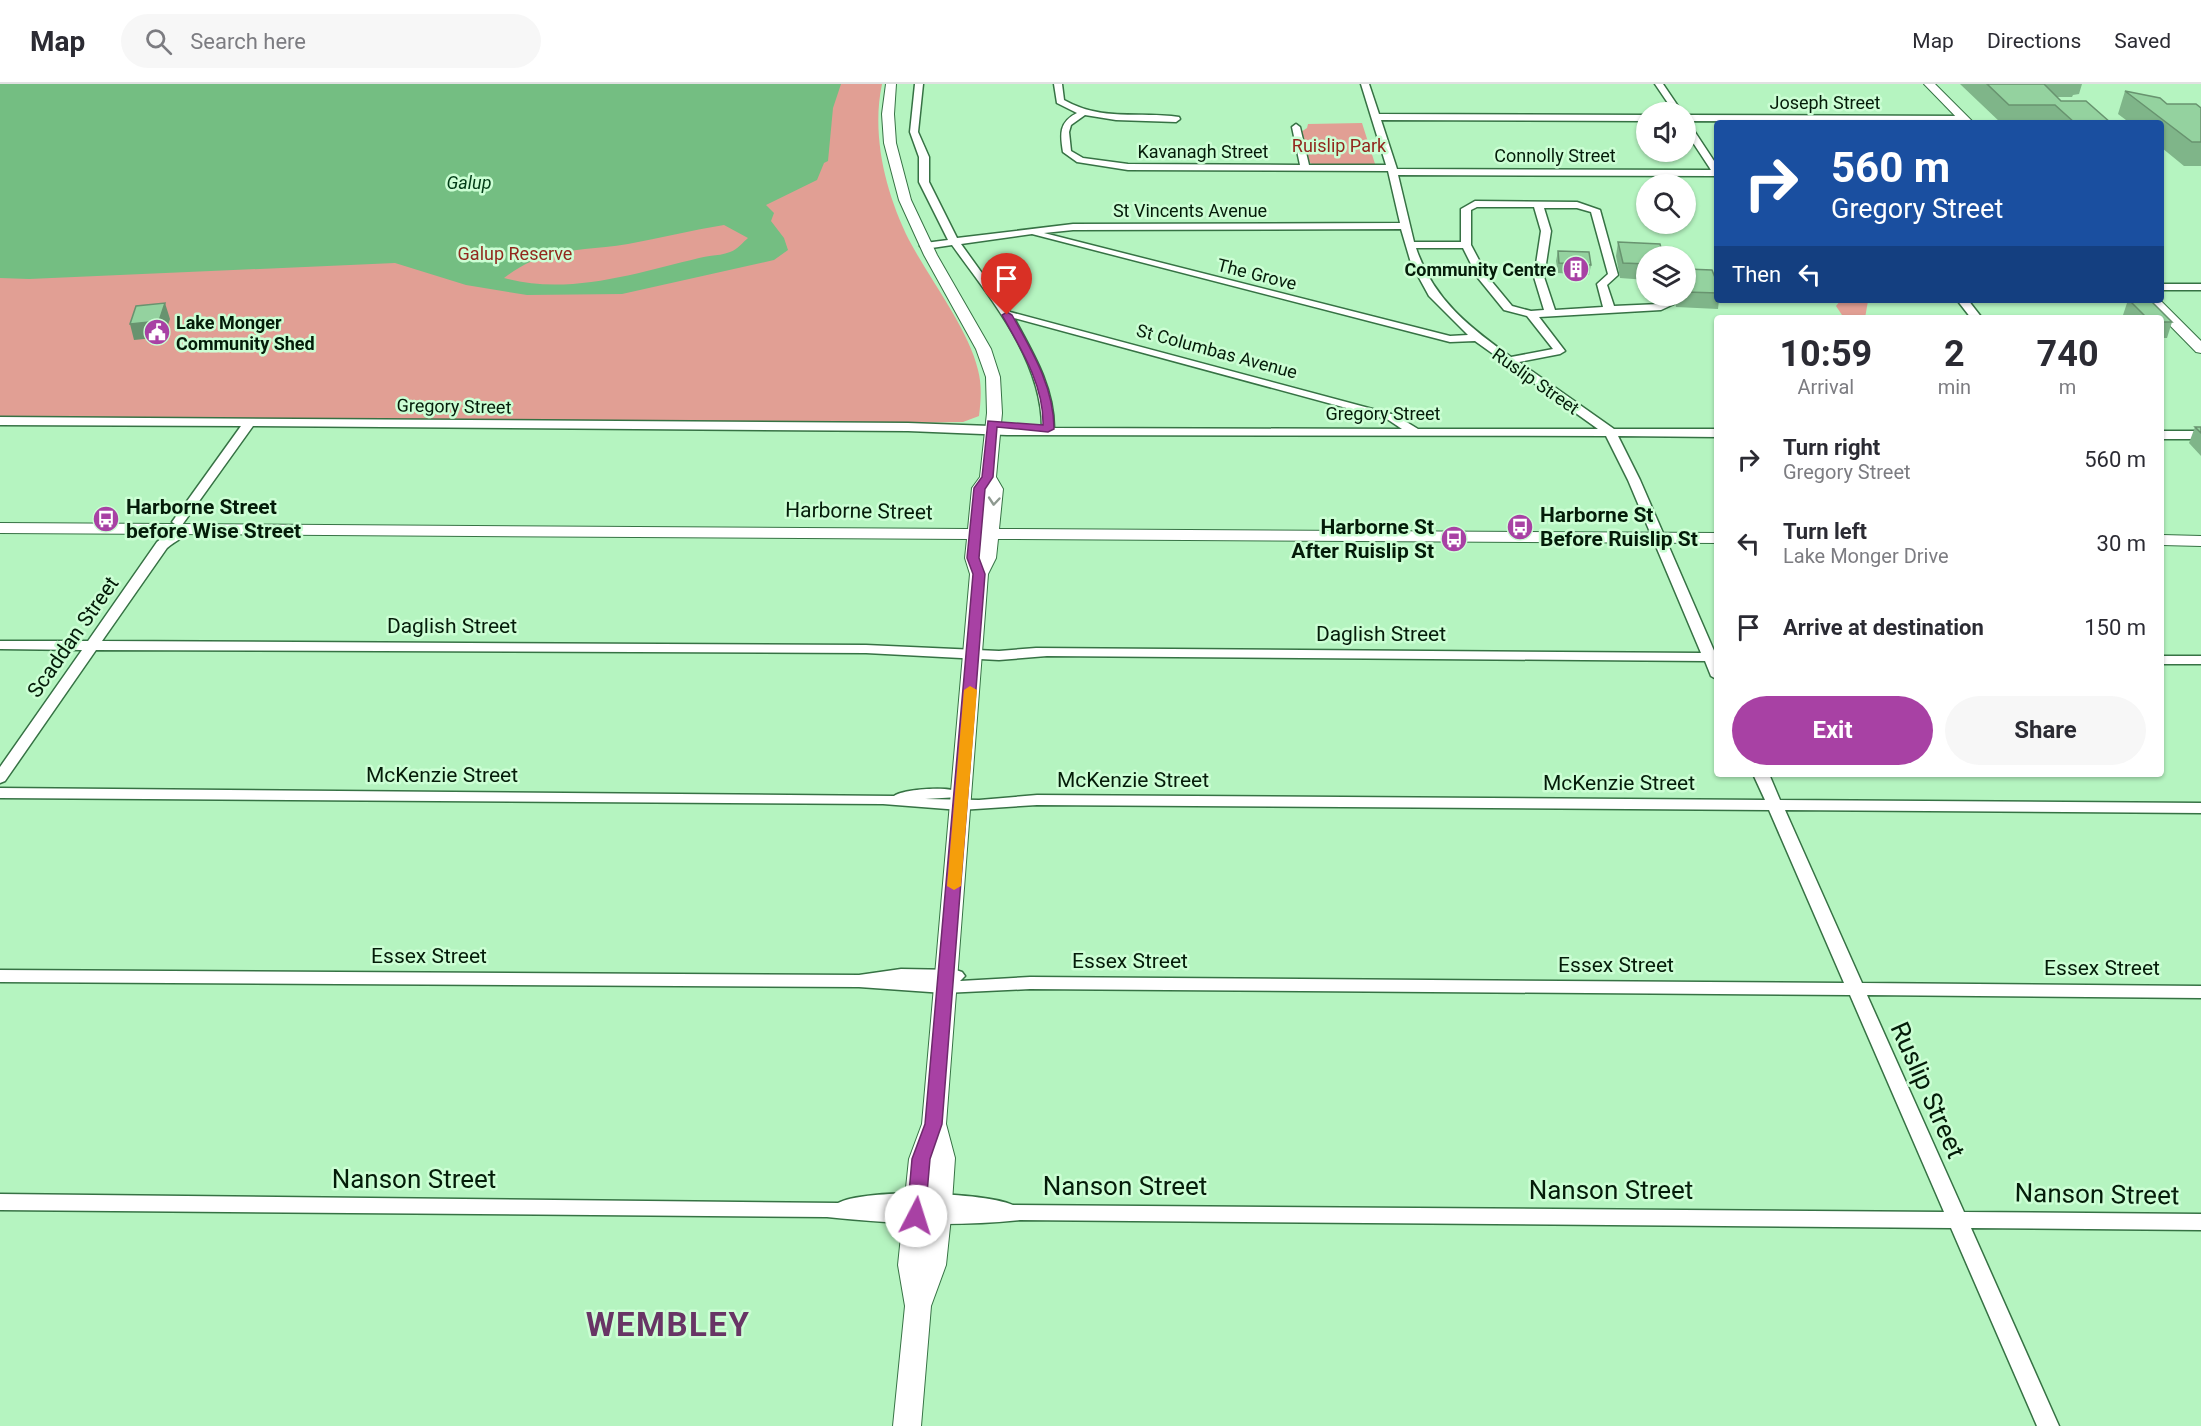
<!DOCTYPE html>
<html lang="en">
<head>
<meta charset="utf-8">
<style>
	:root { --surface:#fff; --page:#f7f7f7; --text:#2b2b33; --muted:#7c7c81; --line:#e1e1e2; --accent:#a841a4 }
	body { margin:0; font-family:Roboto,sans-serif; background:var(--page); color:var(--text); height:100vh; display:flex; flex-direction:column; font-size:22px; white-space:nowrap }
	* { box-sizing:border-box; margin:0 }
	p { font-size:20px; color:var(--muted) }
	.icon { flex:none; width:33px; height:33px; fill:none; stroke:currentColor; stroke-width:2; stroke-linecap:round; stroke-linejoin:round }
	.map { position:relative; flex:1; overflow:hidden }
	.sheet { position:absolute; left:1714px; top:231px; width:450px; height:462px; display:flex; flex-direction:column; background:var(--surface); border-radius:6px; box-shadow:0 2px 4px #0004 }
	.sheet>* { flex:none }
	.guide { position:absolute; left:1714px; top:36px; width:450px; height:183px; border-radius:6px; box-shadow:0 2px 4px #0004; background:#1a4fa0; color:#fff; overflow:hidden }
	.tools { position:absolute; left:1636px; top:18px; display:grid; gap:12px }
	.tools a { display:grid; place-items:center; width:60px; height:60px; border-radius:50%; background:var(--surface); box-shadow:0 2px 4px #0004; font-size:30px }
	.pin { position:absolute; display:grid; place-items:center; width:51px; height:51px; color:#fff; margin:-62px -26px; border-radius:50% 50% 50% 0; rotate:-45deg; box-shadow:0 0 6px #0007 }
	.pin .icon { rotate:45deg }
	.me { position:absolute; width:66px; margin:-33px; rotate:5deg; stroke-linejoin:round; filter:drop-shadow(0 0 4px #0008) }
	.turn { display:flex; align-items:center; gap:21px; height:126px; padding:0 18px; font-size:27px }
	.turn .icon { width:78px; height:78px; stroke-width:2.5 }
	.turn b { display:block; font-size:42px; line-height:51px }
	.then { display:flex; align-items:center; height:57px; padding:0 18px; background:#0003; gap:12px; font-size:22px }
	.eta { display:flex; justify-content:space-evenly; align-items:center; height:102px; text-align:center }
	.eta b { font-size:36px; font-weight:700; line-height:42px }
	.button { display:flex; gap:12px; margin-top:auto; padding:12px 18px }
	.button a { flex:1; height:69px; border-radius:36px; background:var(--accent); color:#fff; font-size:24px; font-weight:700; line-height:69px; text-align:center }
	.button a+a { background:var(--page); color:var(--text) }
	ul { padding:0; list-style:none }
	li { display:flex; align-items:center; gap:18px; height:84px; padding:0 18px }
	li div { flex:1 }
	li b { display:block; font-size:22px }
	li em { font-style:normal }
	header { display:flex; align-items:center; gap:36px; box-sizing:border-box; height:84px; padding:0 30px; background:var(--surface); border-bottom:2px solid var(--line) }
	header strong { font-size:28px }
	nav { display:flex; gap:33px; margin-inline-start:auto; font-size:21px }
	.search { width:420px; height:54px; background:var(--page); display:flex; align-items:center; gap:15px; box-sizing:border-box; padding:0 21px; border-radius:33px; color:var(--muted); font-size:22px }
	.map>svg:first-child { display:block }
</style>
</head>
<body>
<header>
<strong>Map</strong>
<div class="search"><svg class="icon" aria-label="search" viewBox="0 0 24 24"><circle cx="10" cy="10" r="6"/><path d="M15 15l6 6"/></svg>Search here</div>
<nav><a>Map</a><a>Directions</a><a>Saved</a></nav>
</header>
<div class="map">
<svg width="2201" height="1342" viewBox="0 0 2201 1342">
	<rect width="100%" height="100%" fill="#b5f4c0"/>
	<path fill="#e19f94" d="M0,0H882C871,52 886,110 909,156C929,194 969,246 978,286C982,301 981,316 979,332L963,338L908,339L0,333Z
		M1362,39L1376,83L1313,81L1308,77L1301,48L1307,44L1308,40Z
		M1840,217H1868L1865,234H1844L1836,222Z"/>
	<path fill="#74be82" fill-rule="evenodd" d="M0,0H841L833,24L828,77L824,79L817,96L766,121L774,129L771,137L784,154L788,166L774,176L622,210L527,211L466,201L395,179L29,195L0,194ZM724,141L748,154C743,158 737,166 730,168C721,172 709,171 699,174C637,189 568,212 504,194C545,162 580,168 628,160C660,154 692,146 724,141Z"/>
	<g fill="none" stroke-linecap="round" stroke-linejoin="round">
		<defs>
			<path id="minor" d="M915,0H923L918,48L929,73V98L957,154L1073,140L1400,139L1388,87L1128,86L1077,78L1063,68C1060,50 1059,38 1077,29L1057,19L1054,0H1062L1064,16C1103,38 1138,27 1179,33L1180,35L1176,38L1116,36L1085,31L1071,41L1069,48L1071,67L1083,74L1128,80L1300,81L1292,43L1296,40L1300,43L1309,81H1386L1361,0H1369L1379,30L1647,31V37L1381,36L1397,85L1711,86L1686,48V38L1689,39L1718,83V92L1398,91L1414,158H1461V125L1475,117L1577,118L1600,126L1618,191L1607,201L1614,222L1660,220L1663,219L1661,212H1671L1674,220L1661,226L1539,233L1565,267L1560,270L1519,278L1614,345H1718V353L1618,352L1640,396L1715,569H1718V596L1711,592L1705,577L1047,572L999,576L866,569L96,566L5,697L0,699V683L82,566L0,565V557H88L157,458C167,450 179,439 193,441L194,444C187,452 175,457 167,464L102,557L866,561L999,567L1036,564L1701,569L1628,396L1606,352L1007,351L908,347L253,342L182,441L178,442L172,438L241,342L0,341V333L908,339L1042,344C1042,275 990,214 952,161L925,165L920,162L925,159L948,156L919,98V73L910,48ZM1477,123H1534L1541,147L1534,193L1544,226L1531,227L1512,222L1488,193L1471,161V126ZM1544,124H1577L1591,128L1608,190L1597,200L1603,223L1555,226L1544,193L1551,147ZM1401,145L1411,179L1429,212L1468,251L1450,252L1044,149L1073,146ZM1032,150L1450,258L1475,257L1598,345H1418L1395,331L1010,228L961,160ZM1416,164H1463L1478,194L1504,226L1527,232L1553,265L1511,273C1469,243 1433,215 1416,164ZM1014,234L1387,335L1402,345L1054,344C1054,303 1033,269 1014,234Z
				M1655,0H1663L1682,28H1674Z
				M1686,31L1964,32L1968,35L1964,38L1686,37Z
				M2162,200H2201V206H2162Z
				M1957,216H1968L1982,234H1971Z
				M2162,347H2201V355H2162Z
				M2162,572H2201V580H2162Z
				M1753,690H1769L1780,716L2201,719V729L1785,726L1862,899L2201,902V914L1867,911L1964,1128L2201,1130V1146L1971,1144L2059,1342H2037L1951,1144L1020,1136C955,1143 892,1140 827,1133L0,1126V1110L838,1119C865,1104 984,1108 1013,1121L1944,1128L1850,911L1030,905L944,909L859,903L0,898V886L859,891L901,885L956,886L962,888L965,892L960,897L1030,893L1844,899L1769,726L1037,721L960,726L883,720L0,714V704L894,712C904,705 953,701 962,710L959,713L925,715L979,716L1037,711L1765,716Z"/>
			<path id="major" d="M886,0H896L894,30L896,59L911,116L937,171L991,265L1000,293L1002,329L996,393L1003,405L999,445L1718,449V459L998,455L996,474L988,490L946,1040L955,1074L951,1133L946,1181L931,1222L921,1342H893L905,1222L898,1181L909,1075L922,1040L970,490L965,474L967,455L0,449V439L968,445L972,404L980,393L987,329L986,293L976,265L924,171L899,116L884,59L882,30Z
				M1924,0H1935L1974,39H1962Z
				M2145,216H2160L2201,257V269L2196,268Z
				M2162,451L2201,452V462L2162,461Z"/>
		</defs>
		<use href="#minor" stroke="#367244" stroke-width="3"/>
		<use href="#major" stroke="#367244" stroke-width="2"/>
		<use href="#minor" fill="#fff" fill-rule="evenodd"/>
		<use href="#major" fill="#fff" fill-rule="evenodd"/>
	</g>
	<path fill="#7fb589" d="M1960,0H2082L2079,10L2073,11L2072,13H2057L2061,17L2111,39H2001Z
		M2125,7L2167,20L2201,24V82H2184L2162,64V39H2130L2118,30Z
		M1618,158L1647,172V196L1620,194L1616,172Z
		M1558,167L1591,181L1589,191L1558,189L1556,177Z
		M1686,185L1718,201V216H1719L1718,225L1676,223L1673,212H1686Z
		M2128,216L2172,238L2167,254H2162V234H2126L2123,231Z
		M2195,343H2201V372L2189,359Z"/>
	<path fill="#68936f" d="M165,219L170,235L164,253L134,256L130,240Z"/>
	<path fill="#94d29f" stroke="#68936f" stroke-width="1.5" d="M1987,0H2044L2061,17H2086L2111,39H2075L2055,21H2009Z
		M2125,7L2160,14L2167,20H2196L2201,24V58H2192Z
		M1618,158L1660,160L1663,172H1647V180L1623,179Z
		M1558,167L1589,168L1591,181L1559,179Z
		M1686,185L1712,186L1718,201V209L1686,208Z
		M2129,216H2150L2172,238H2162V234H2147Z
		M165,219L159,237L130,240L136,222Z
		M2195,343H2201V349Z"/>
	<defs><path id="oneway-chevron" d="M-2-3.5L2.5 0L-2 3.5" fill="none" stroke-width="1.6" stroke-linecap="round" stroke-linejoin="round" transform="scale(1.5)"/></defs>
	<use stroke="#8e9990" href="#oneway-chevron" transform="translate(994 417) rotate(95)"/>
	<path fill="#a841a4" stroke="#6d2a6b" stroke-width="1.5" d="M1007,228L1012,231C1032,267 1054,303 1054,345L1048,348L997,343L993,393L985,405L979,474L985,490L942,1040L930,1075L925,1132L922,1137L916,1139L909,1137L907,1132L912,1075L925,1040L973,490L967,474L974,404L982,393L988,337L1043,341C1044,301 1021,265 1002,231Z"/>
	<path fill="#f59e0b" d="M970,602L977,606L961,802L954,806L947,802L964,606Z"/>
	<defs>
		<symbol id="building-disc" viewBox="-11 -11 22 22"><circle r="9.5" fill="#a841a4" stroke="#ccfed4"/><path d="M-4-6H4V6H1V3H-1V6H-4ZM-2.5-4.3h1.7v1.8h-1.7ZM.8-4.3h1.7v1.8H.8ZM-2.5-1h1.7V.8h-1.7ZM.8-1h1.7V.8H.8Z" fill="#fff"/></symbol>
		<symbol id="civic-disc" viewBox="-11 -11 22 22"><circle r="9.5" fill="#a841a4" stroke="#ccfed4"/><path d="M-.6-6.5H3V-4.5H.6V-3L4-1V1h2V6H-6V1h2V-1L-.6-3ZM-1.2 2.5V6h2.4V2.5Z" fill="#fff"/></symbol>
		<symbol id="bus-disc" viewBox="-11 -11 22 22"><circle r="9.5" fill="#a841a4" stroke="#ccfed4"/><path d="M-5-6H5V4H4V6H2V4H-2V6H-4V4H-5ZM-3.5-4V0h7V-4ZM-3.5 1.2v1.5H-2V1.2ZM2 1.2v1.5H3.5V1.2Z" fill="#fff"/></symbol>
	</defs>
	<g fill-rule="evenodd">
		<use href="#building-disc" x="1561" y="170" width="30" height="30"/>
		<use href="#civic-disc" x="142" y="233" width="30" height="30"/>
		<use href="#bus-disc" x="91" y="420" width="30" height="30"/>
		<use href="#bus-disc" x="1505" y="428" width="30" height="30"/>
		<use href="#bus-disc" x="1439" y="440" width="30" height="30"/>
	</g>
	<g text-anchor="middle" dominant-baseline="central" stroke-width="5" stroke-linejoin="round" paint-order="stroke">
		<g font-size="18" fill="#041c09" stroke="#ccfed4">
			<text x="1825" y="18">Joseph Street</text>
			<text x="1203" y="67">Kavanagh Street</text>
			<text x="1555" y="71">Connolly Street</text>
			<text x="1190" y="126">St Vincents Avenue</text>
			<text transform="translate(1257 190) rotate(14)">The Grove</text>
			<text transform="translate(1217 267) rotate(15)">St Columbas Avenue</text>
			<text transform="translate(1536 297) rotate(35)">Ruslip Street</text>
			<text transform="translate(454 322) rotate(1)">Gregory Street</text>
			<text x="1383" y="329">Gregory Street</text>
		</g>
		<g font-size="18" fill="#92281e" stroke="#ccfed4">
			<text x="1339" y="61">Ruislip Park</text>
			<text x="515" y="169">Galup Reserve</text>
		</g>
		<g font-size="18" font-style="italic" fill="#013b16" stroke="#ccfed4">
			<text x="469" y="98">Galup</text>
		</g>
		<g font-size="18" font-weight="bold" fill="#041c09" stroke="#ccfed4" text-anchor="end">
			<text x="1556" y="185">Community Centre</text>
			<text x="176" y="238" text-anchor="start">Lake Monger<tspan x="176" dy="21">Community Shed</tspan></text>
		</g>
		<g font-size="21" font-weight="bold" fill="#041c09" stroke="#ccfed4" text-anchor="start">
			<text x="126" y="423">Harborne Street<tspan x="126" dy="24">before Wise Street</tspan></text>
			<text x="1540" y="431">Harborne St<tspan x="1540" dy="24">Before Ruislip St</tspan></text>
			<text x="1434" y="443" text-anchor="end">Harborne St<tspan x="1434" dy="24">After Ruislip St</tspan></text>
		</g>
		<g font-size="21" fill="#041c09" stroke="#ccfed4">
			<text transform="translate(859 427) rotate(1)">Harborne Street</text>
			<text x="452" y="542">Daglish Street</text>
			<text x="1381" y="550">Daglish Street</text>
			<text transform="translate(73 553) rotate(-55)">Scaddan Street</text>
			<text x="442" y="691">McKenzie Street</text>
			<text x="1133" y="696">McKenzie Street</text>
			<text x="1619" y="699">McKenzie Street</text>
			<text x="429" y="872">Essex Street</text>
			<text x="1130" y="877">Essex Street</text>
			<text x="1616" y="881">Essex Street</text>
			<text x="2102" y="884">Essex Street</text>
		</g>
		<g font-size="26" fill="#041c09" stroke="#ccfed4">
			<text transform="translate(1928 1006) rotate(66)">Ruslip Street</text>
			<text x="414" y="1095">Nanson Street</text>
			<text x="1125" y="1102">Nanson Street</text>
			<text x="1611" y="1106">Nanson Street</text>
			<text transform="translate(2097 1110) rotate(1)">Nanson Street</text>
		</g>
		<g font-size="33" font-weight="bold" letter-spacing="1.5" fill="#683565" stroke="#ccfed4">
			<text x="668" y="1240">WEMBLEY</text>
		</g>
	</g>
</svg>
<div class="tools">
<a><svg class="icon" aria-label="sound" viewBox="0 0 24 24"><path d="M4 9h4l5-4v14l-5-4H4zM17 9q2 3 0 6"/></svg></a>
<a><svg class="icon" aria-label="search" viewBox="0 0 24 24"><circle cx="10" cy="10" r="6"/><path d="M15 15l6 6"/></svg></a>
<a><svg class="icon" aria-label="layers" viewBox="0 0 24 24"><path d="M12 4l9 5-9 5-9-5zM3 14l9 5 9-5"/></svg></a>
</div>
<div class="pin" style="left:1007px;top:231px;background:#d93025"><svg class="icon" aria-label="arrive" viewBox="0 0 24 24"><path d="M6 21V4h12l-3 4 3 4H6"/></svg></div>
<svg class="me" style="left:916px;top:1132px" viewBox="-20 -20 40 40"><circle r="19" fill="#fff"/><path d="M0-13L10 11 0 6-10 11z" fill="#a841a4"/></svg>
<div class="guide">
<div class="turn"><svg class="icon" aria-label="right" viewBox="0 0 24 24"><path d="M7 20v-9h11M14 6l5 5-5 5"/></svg><div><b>560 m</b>Gregory Street</div></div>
<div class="then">Then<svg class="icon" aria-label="left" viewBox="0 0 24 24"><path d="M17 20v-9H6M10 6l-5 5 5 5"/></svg></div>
</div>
<section class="sheet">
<div class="eta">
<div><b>10:59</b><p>Arrival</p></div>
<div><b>2</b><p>min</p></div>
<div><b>740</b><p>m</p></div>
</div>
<ul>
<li><svg class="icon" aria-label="right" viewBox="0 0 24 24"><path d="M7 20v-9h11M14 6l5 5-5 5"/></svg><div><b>Turn right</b><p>Gregory Street</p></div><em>560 m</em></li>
<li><svg class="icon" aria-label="left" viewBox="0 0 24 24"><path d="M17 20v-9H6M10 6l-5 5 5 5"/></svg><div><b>Turn left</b><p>Lake Monger Drive</p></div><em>30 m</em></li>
<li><svg class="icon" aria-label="arrive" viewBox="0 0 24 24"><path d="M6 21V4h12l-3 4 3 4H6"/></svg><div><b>Arrive at destination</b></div><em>150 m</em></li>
</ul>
<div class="button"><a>Exit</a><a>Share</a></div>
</section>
</div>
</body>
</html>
